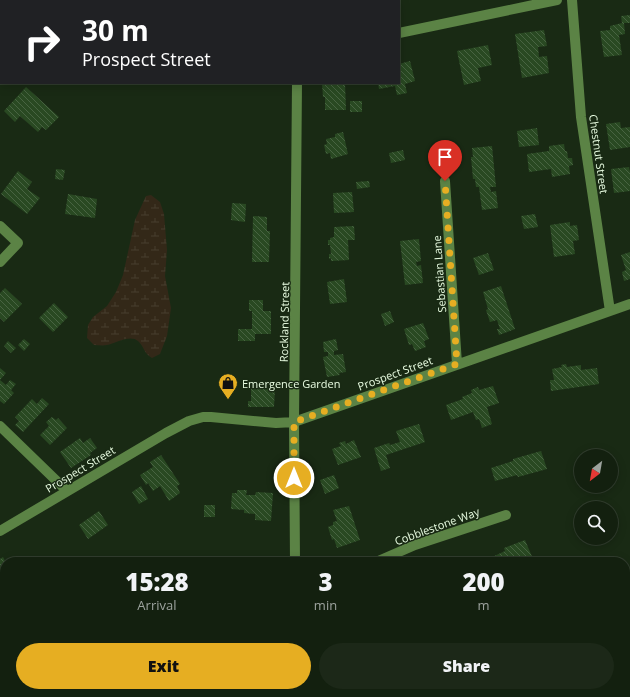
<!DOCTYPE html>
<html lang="en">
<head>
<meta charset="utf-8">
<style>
	:root { --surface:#13200f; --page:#1c2818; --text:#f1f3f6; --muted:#9da39e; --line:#323e2f; --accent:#e6ae22 }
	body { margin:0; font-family:"Open Sans",sans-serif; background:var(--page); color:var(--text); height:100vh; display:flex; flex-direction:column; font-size:15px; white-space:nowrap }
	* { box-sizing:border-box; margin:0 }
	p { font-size:13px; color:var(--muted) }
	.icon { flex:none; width:22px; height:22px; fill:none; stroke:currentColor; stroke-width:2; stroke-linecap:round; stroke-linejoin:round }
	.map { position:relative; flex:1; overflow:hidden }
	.details { position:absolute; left:0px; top:557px; width:630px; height:140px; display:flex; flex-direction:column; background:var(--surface); border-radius:16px 16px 0 0; box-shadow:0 2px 10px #0003,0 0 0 1px var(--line) }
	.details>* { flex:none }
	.hud { position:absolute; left:0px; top:0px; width:400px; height:84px; box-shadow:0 2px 10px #0003,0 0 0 1px var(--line); background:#202124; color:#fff; overflow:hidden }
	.needle { width:26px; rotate:211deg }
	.controls { position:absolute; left:574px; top:449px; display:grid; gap:8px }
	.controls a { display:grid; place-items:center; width:44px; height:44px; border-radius:50%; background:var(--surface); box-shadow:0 2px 10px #0003,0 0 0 1px var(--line); font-size:20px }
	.pin { position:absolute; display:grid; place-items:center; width:34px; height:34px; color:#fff; margin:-41px -17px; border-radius:50% 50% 50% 0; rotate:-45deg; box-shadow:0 0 4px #0007 }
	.pin .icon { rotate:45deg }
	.me { position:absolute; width:44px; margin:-22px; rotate:0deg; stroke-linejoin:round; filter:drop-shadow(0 0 3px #0008) }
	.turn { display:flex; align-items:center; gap:14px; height:84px; padding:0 16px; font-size:18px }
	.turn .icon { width:52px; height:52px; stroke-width:2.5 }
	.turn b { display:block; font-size:28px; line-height:34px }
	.eta { display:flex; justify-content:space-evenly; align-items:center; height:68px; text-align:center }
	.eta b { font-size:24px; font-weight:800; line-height:28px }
	.action { display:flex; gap:8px; margin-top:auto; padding:8px 16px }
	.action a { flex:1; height:46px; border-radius:24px; background:var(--accent); color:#111; font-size:16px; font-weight:800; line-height:46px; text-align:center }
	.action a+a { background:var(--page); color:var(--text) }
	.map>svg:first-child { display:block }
</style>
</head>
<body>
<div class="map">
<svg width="630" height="697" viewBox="0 0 630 697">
	<defs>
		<pattern id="wetland-marsh" width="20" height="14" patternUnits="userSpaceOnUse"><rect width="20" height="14" fill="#332818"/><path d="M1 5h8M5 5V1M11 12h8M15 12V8" fill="none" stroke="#473d2e"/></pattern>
		<pattern id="building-back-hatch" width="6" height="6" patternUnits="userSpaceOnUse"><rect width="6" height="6" fill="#294922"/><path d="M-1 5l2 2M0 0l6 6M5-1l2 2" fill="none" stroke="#486442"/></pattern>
	</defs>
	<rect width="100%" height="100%" fill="#192a14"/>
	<path fill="url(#wetland-marsh)" d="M151,195L160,202L164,214L167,250L165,276L171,308L167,336L160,354L152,358C144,354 144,346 138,341C131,334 115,343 107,345C103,346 98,345 94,345L87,338L88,325L93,317L107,306L116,292L123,275L135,220L146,196Z"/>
	<path fill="url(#building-back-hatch)" d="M630,15V23H624L625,34L619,35L622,55L604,57L600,31L610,30V26L622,23L621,16Z
		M544,30L547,46L538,47L539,57L547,56L549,73L522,78L515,34Z
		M488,45L492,65L478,68L481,81L464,85L457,51Z
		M410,61L415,81L405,84L407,93L397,95L395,86L379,89L378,83H399V64Z
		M345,83L346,110H325V97H323L322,84Z
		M26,87L59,117L46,130L42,127L38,132L20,116L15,122L4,111Z
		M350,101H362V112H350Z
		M620,122L621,128L630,127V147L610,150L606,124Z
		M537,128L539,145L519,147L517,131Z
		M343,132L348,154L331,159L330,153L326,154L324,145L327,144L326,139L335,137V134Z
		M564,144L565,151H567L568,158H572L573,165L569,166L570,174L552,177L551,169L529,172L527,154L549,151V146Z
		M492,146L496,187H490L491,192L496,191L498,208L482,210L479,187H476L475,179H473L471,157H473L472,148Z
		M403,150L405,160L391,163L389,153Z
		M629,167L630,172V191L614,193L611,169Z
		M56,169L65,170L63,180L55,179Z
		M18,171L32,182L27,189L40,198L27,214L1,194Z
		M369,181L370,187L357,189L356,182Z
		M352,192L354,212L334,213L333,193Z
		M68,194L97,199L95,218L65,214Z
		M232,203L246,204L245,222L231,220Z
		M535,214L538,227L524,229L521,216Z
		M253,216L267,217V231H270L269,262H252Z
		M570,222V226L577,225L579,240L573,241L575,254L554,257L550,225Z
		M354,226L355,240H348L349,260L331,261V258L329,259V254H331L330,245H328V240H330V238L334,237V227Z
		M419,239L421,261L416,262L417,266L421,265L423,283L405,285L400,241Z
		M630,252V279L624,281L622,272L626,270L621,255Z
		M488,253L494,270L479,275L473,258Z
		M344,279L347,302L330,304L327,282Z
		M501,286L515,329L499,335L497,329H500L497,320L490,322L486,310L488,309L483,292Z
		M5,288L22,304L4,322L0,318V293Z
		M249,300H263V311H271V334H255V341H238V329H252V311H249Z
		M54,303L68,317L53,332L39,318Z
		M390,311L394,322L385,326L381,314Z
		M423,323L429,339L424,341L426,347L415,351L412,344L409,345L404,329Z
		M24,339L30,344L24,351L18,345Z
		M336,339L338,350L334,351V355L343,354L346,372L339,373L340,375L327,377L323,357L328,356V352H324L323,342Z
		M8,341L16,348L11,353L4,346Z
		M566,364L567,367L581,365V370L597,368L599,384L551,391L550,380H554L552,369L562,367L561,365Z
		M0,368L6,373L0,380Z
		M0,380L6,385L10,380L16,384L11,390L14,393L4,404L0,401Z
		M493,386L499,403L487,407L492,424L482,428L479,419L476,420L473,412L451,420L446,405L463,399L462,397L472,393L471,390L478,387L479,390Z
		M251,388H275L274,407H248V401H251Z
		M42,398L49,404L23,432L15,425L19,421L15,417L32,399L37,404Z
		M52,417L56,420L58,418L67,428L50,445L40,435L49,426L46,422Z
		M419,424L425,442L386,455L390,468L381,471L374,448L389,443L390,445L400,442L396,431Z
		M80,438L83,443L90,438L97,448L90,453L91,455L71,468L60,452Z
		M354,440L361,457L338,465L332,449L341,446L339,443L345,441L346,444Z
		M541,451L547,469L518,477L517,475L495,481L491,468L513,461V459Z
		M161,455L180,484L177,486L180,493L169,501L160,486L153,491L148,483L146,485L140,475L153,467L150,462Z
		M334,475L339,488L325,494L320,480Z
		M141,486L148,499L139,504L132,492Z
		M237,490H247L246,495H255L256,492L273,493L271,521L255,520V514L244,513V510L231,509L232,493H237Z
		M204,505H215V517H204Z
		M349,506L360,540L337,548L334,539L332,540L328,527L333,525V522L337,521L333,510Z
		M99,511L108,525L88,539L79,525Z
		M525,540L533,559L526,562H489L488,559L505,551L504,548Z
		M3,557L5,561V579L0,582V559Z
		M67,557L70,562H56Z
		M0,599L5,608V612L0,614Z
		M50,692H70L73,697H49L47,694Z
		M204,692H233L234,694L229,697H195Z
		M358,692H376L379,697H357L355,694Z
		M400,692L404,697H391Z
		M481,692H514L519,697H487Z"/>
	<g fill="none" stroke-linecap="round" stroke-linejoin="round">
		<path stroke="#5b8345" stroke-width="10" d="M572,0L581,117L610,311
			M298,1V0
			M399,33L557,0
			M0,74L1,73
			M445,181L457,364
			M0,226L18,243L0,262
			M0,426L67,491
			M0,531L166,433L189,421L203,417H211L276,423L294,422L630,304
			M295,562L294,422L297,83
			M376,562L415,545L506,515
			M0,664L5,672
			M17,692L20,697
			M325,692L326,697
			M0,697L8,692
			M284,697L293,692"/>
	</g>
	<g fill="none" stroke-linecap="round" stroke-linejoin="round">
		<path stroke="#e6ae22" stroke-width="7" stroke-dasharray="0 12.6" d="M294,478V422L457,364L445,181"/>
	</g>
	<defs>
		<symbol id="shop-pin" viewBox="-11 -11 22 30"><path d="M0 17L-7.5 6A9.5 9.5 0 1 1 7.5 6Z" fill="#e6ae22" stroke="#192a14"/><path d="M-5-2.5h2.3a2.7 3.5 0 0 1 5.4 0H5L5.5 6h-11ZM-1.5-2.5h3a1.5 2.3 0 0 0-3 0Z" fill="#111"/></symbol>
	</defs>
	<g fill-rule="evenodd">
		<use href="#shop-pin" x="217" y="372" width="22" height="30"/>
	</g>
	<g text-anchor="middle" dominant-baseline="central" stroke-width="3" stroke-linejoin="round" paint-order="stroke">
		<g font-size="11" fill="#e8fce1" stroke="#192a14">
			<text transform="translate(599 154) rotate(82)">Chestnut Street</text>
			<text transform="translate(439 274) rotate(-94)">Sebastian Lane</text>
			<text transform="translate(284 322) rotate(-89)">Rockland Street</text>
			<text transform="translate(395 373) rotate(-20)">Prospect Street</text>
			<text transform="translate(80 469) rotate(-31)">Prospect Street</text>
			<text transform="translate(437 526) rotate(-20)">Cobblestone Way</text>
		</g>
		<g font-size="11" fill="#e8fce1" stroke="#192a14" text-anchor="start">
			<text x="242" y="383">Emergence Garden</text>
		</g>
	</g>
</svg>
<div class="controls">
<a><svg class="needle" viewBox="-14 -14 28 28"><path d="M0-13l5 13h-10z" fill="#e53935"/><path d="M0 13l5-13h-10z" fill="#9da39e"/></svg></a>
<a><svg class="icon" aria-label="search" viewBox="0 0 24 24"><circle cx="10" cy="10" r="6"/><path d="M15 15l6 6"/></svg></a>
</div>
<div class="pin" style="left:445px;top:181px;background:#d93025"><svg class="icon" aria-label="arrive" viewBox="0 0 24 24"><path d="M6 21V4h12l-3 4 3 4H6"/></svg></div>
<svg class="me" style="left:294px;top:478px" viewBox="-20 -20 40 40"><circle r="17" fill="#e6ae22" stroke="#fff" stroke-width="3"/><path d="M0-11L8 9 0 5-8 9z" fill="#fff"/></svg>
<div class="hud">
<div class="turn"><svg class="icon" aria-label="right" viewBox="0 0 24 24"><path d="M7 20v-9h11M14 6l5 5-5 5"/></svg><div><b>30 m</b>Prospect Street</div></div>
</div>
<section class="details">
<div class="eta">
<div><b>15:28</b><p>Arrival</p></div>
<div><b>3</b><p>min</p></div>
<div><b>200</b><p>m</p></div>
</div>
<div class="action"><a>Exit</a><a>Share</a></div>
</section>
</div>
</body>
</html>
